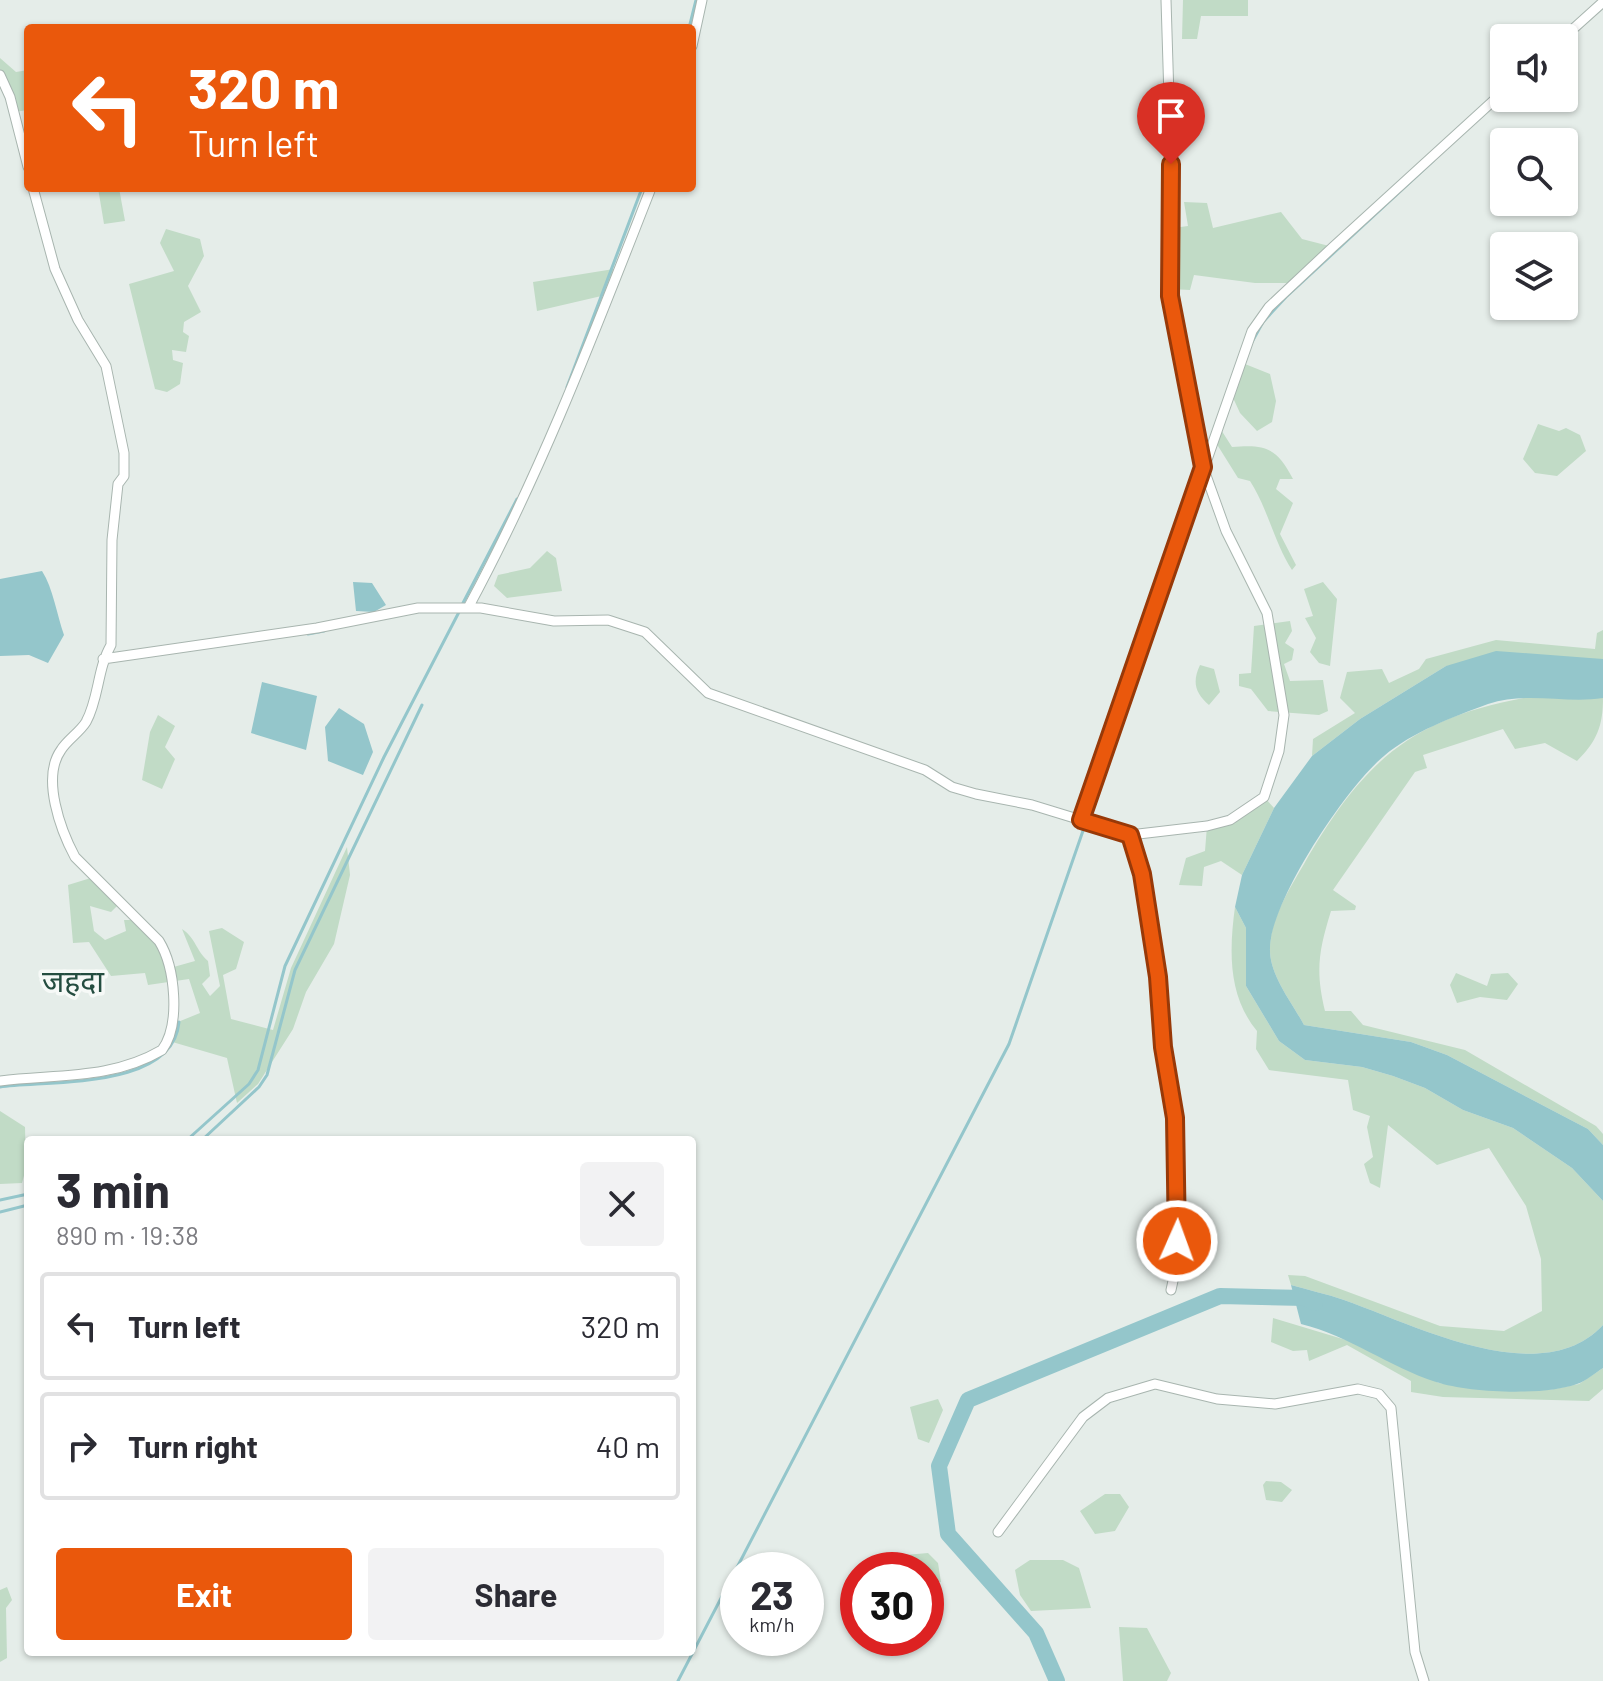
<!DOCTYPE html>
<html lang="en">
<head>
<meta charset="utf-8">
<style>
	:root { --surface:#fff; --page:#f2f2f3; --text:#2b2b33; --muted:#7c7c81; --line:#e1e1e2; --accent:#ea580c }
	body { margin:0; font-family:Barlow,"Noto Sans Devanagari",sans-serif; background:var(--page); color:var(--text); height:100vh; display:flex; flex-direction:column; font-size:30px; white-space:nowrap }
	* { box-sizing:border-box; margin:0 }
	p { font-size:26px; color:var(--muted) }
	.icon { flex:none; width:44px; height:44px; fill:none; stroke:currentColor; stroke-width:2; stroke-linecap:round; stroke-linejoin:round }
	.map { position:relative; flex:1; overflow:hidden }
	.panel { position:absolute; left:24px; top:1136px; width:672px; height:520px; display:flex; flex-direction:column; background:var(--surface); border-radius:8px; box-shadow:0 2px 6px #0004 }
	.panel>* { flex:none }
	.hud { position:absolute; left:24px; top:24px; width:672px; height:168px; border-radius:8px; box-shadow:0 2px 6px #0004; background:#ea580c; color:#fff; overflow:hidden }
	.fabs { position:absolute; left:1490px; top:24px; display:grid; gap:16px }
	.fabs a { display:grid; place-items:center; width:88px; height:88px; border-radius:8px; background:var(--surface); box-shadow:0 2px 6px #0004; font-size:40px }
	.speed { position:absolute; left:720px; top:1552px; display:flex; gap:16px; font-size:40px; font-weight:700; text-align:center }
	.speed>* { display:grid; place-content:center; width:104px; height:104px; border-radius:50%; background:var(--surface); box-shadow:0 2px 6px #0004; line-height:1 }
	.speed small { font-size:20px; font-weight:400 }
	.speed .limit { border:12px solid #d22; background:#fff; color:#111 }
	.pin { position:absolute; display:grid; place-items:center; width:68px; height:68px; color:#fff; margin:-82px -34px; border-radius:50% 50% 50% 0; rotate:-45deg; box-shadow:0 0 8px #0007 }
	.pin .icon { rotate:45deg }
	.me { position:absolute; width:88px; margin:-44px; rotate:2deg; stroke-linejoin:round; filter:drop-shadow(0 0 6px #0008) }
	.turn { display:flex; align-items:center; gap:28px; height:168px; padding:0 32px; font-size:36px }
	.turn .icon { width:104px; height:104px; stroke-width:2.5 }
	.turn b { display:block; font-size:56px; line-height:68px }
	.round { display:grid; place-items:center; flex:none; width:84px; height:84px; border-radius:8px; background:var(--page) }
	.overview { display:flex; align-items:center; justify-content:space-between; height:136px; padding:0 32px }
	h1 { font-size:48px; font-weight:700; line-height:60px }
	.cta { display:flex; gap:16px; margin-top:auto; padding:16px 32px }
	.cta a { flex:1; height:92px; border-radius:8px; background:var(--accent); color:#fff; font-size:32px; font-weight:700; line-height:92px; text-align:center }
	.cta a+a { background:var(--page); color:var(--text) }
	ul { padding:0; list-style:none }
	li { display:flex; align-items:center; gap:24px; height:108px; margin:0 16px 12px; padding:0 16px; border:4px solid var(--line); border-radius:8px }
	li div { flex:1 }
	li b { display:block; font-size:30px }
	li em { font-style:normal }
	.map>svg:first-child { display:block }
</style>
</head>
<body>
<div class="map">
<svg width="1603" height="1681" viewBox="0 0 1603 1681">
	<rect width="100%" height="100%" fill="#e5ede9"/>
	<path fill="#c1dbc6" d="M1183,0H1248V16H1201L1197,39H1182Z
		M0,58L16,72L28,70V110L14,112L5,86L0,87Z
		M98,188H119L125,221L104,224Z
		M1184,202L1207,203L1213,228L1281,212L1302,239L1333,247L1295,283H1255L1194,275L1190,290L1170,289L1173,228L1188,226Z
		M166,229L200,239L204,256L188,286L201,312L184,322L183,332L189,336L186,352L172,350L173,360L183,363L180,384L167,392L155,389L129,284L174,271L160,243Z
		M620,268L610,294L537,311L533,282Z
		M1240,362L1270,374L1276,401L1272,422L1257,431L1240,413L1229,389Z
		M1538,424L1559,431L1566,428L1580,435L1586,451L1557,476L1535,473L1523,459Z
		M1218,425L1232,447C1266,444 1277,448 1293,479H1280L1276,489L1293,503L1280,534L1296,565L1292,570C1274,542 1268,509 1250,481L1238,478L1213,438Z
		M547,551L556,558L562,591L507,598L494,586L498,575L530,568Z
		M1323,582L1337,599L1330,666L1319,663L1310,652L1316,638L1305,618L1313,616L1304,589Z
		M1290,621L1292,631L1285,643L1294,649L1292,660L1284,664L1290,681L1323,680L1328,711L1319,715L1268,711L1251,689L1239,686V674L1251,673L1254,626Z
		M1603,630V659L1446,666L1360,719L1312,756L1313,739L1355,713L1340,698L1347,672L1382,669L1389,683L1419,669L1426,659L1496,640L1595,649L1597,633Z
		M1200,665L1214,669L1220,692L1209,705C1195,693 1192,682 1200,665Z
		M1541,695L1603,698C1603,726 1597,741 1577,761L1545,743L1515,749L1503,729L1423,755L1427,768L1415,772L1333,890L1356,906L1355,910L1331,911C1319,950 1315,970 1325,1011H1351L1363,1025L1465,1050L1596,1126L1603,1134V1145L1588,1129L1447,1055L1411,1042L1304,1025C1292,1002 1269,975 1270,948C1270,919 1290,888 1304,864C1366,756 1416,715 1541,695Z
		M158,715L175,726L165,747L175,759L162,789L142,780L150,732Z
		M1264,797L1274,808L1242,875L1221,861L1204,867L1202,886L1179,885L1186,858L1205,851L1207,826L1230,820Z
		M347,847L350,875L334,944L306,992L293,1029L258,1084L237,1103L227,1058L169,1041L173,1024L200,1013L189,979L148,985L145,973L111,976L89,942L73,943L68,885L94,877L120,903L111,912L90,906L94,931L105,940L126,931L124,920H138L159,941L170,968L195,961L182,929C196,938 196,951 208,961L210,976L202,984L210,996L220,986L209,931L222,928L244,942L236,969L223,975L231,1019L273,1030L291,968Z
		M1235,907L1246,928V986L1279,1041L1305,1060L1362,1067L1393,1076L1425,1088L1463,1110L1513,1128L1572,1168L1603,1201V1325C1541,1392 1413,1324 1344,1300C1327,1294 1308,1290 1291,1285L1288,1275L1305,1276L1440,1326L1504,1331L1542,1311L1541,1259L1526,1206L1489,1148L1437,1165L1388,1125L1380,1188L1370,1183L1364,1164L1373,1157L1367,1127L1370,1116L1353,1110L1348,1080L1269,1070L1256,1049L1257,1031C1228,996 1229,951 1235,907Z
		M1456,973L1487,986L1491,974L1508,973L1518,984L1507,1000L1480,997L1457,1003L1450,985Z
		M0,1111L25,1127L26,1168L22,1183L0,1184Z
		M1273,1318L1356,1343L1439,1383L1496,1390H1549L1579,1384L1603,1368V1389L1589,1401L1443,1397L1411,1392V1381L1347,1345L1309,1361L1307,1350L1293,1351L1271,1342Z
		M938,1399L943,1410L929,1443L918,1439L910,1407Z
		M1266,1481L1281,1482L1292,1490L1282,1502L1266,1500L1263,1485Z
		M1105,1494H1120L1129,1507L1115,1531L1095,1534L1080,1511Z
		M928,1553L938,1563L941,1582L926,1583V1570H895L893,1556Z
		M1030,1560H1063L1079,1568L1091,1608L1031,1611L1020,1595L1015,1570Z
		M7,1587L12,1600L6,1608L7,1658L0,1662V1590Z
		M1119,1627L1147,1628L1171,1673L1167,1681H1123Z"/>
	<path fill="#94c6cb" d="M42,571C53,588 57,615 64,635L48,663L29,655L0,656V579Z
		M353,582L372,583L386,605L374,612L356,611Z
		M1496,651L1603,659V698C1565,704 1527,691 1488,704C1453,717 1412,732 1384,756C1347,786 1271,900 1270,948C1269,975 1292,1002 1304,1025L1411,1042L1447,1055L1588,1129L1603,1145V1201L1572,1168L1513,1128L1463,1110L1425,1088L1393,1076L1362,1067L1305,1060L1279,1041L1246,986V928L1235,907L1242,875L1274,808L1312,756L1360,719L1446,666Z
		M262,682L317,696L306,750L251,733Z
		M339,708L364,724L373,752L363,775L328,761L325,727Z
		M1291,1285C1308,1290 1327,1294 1344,1300C1413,1324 1541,1392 1603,1325V1368C1595,1373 1586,1381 1577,1384C1544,1396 1470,1393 1436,1382C1389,1367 1350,1336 1301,1324Z"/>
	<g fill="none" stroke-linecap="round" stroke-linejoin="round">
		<path stroke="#94c6cb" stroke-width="3" d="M689,28L696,0
			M1252,342L1263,322L1286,297L1433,161
			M567,387L642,188
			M463,603L517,499
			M308,634L324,631
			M1088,815L1104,769
			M0,1087C49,1080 173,1090 179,1022
			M187,1140L249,1084L258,1070L285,966L384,757L459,612
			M202,1140L259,1087L267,1075L295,970L422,705
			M0,1200L28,1194
			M0,1212L28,1205
			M678,1681L1009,1044L1085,825"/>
		<path stroke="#94c6cb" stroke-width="16" d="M1057,1681L1036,1633L948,1534L939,1466L968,1400L1220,1296L1305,1298L1315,1303"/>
		<defs>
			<path id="minor" d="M1563,38L1603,2
				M692,46L702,0
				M0,75L10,97L28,167
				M468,608C541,473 595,331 651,188
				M103,659L317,628L418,608H481L554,621L608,620L645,632L708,693L925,770L952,787L976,794L1032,805L1130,835L1207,826L1230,820L1264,797L1279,751L1284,715L1267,613L1226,531L1203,467L1170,296L1173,228L1166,0
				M1081,820L1252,331L1269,307L1333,247L1504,91
				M1130,835C1142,882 1154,930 1159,979C1161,1002 1160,1024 1163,1047C1172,1127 1190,1210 1171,1290
				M0,1081C56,1074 111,1080 162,1050C181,1024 175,967 159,941L75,857C61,831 41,778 61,750C67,740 80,732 86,722C99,699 97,669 111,645L112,540L118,484L124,476V453L106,366L78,320L55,269L33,188
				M998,1532L1083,1417L1108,1398L1155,1384L1217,1399L1275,1404L1358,1389L1379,1394L1391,1408L1415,1652L1424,1681"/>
		</defs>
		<use href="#minor" stroke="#a8b5af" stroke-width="11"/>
		<use href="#minor" stroke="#fff" stroke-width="9"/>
	</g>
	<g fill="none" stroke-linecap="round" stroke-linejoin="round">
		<defs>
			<path id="route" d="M1171,164L1170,296L1203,467L1081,820L1130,835L1142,874L1158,977L1163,1047L1175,1118L1177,1241"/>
		</defs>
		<use href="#route" stroke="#983908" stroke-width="20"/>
		<use href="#route" stroke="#ea580c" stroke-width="14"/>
	</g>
	<g text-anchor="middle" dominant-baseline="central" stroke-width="7" stroke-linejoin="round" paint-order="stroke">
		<g font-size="30" fill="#244d40" stroke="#f6f9f7">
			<text x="73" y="980">जहदा</text>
		</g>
	</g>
</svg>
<div class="fabs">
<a><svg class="icon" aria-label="sound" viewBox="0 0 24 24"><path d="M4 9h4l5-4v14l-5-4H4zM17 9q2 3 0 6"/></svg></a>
<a><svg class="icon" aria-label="search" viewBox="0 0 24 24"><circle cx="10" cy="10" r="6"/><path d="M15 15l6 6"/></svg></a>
<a><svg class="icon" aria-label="layers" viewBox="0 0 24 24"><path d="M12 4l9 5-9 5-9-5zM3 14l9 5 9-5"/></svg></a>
</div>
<div class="speed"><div>23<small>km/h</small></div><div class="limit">30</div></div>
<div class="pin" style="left:1171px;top:164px;background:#d93025"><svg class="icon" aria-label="arrive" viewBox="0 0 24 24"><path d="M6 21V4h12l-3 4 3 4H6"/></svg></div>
<svg class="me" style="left:1177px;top:1241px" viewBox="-20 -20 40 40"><circle r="17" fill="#ea580c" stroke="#fff" stroke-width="3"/><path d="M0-11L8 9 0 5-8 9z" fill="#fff"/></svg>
<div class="hud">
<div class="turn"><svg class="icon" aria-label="left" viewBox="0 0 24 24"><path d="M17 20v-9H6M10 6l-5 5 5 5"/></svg><div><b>320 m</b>Turn left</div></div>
</div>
<section class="panel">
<div class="overview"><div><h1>3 min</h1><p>890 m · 19:38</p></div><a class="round"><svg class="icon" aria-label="close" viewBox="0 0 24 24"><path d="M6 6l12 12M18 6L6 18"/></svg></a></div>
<ul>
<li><svg class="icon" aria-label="left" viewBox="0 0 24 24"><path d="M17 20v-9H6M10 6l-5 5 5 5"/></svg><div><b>Turn left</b></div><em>320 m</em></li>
<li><svg class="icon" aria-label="right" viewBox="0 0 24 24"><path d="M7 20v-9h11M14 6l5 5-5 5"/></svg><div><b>Turn right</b></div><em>40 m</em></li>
</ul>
<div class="cta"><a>Exit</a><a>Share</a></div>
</section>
</div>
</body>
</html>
